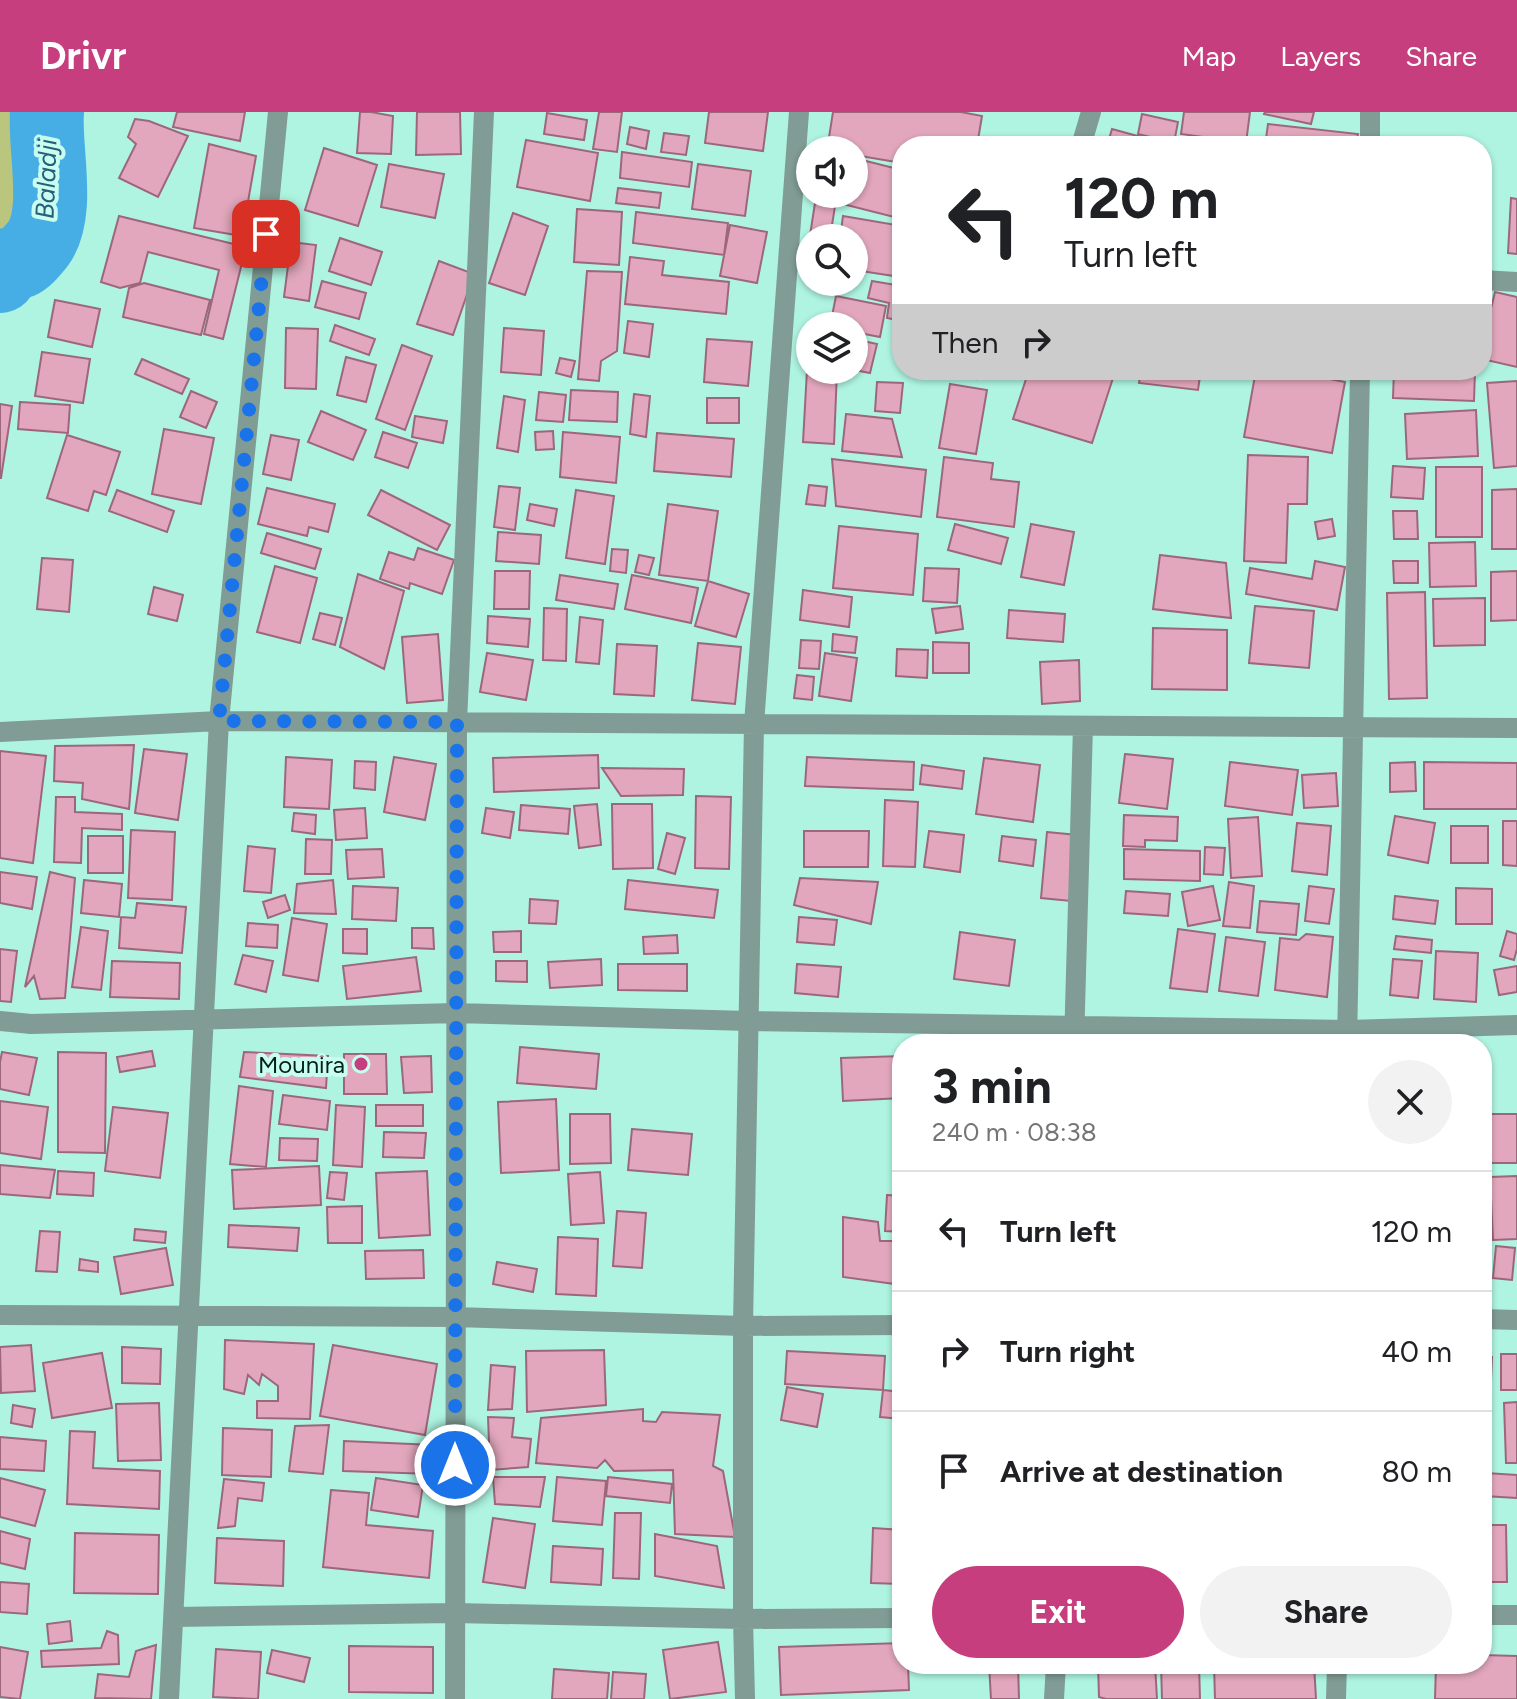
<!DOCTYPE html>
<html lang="en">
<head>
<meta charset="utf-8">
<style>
	:root { --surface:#fff; --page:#f2f2f2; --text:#202124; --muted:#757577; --line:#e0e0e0; --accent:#c63e7d }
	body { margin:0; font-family:Figtree,sans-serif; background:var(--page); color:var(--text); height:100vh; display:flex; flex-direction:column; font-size:30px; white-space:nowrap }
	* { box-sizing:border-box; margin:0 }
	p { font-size:26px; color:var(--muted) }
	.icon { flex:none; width:44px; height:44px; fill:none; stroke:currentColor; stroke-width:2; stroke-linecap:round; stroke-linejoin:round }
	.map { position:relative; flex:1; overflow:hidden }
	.panel { position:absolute; left:892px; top:922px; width:600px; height:640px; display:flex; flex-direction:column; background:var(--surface); border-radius:32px; box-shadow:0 2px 6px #0004 }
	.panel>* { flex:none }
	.top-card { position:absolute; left:892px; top:24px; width:600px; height:244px; border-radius:32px; box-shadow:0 2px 6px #0004; background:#fff; color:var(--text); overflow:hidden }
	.fabs { position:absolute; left:796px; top:24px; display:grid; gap:16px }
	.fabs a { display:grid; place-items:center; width:72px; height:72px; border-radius:50%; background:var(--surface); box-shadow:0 2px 6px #0004; font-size:40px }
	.pin { position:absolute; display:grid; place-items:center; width:68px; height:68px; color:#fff; margin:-34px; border-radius:16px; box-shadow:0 4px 12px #0006 }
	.me { position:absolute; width:88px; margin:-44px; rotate:0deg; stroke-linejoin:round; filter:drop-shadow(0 0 6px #0008) }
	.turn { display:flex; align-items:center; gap:28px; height:168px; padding:0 40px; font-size:36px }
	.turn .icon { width:104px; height:104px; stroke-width:2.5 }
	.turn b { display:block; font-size:56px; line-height:68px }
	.then { display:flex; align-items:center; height:76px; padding:0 40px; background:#0003; gap:16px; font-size:30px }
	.round { display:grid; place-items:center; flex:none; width:84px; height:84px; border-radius:42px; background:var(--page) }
	.headline { display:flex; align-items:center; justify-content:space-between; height:136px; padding:0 40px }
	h1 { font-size:48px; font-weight:700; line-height:60px }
	.action { display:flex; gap:16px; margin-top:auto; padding:16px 40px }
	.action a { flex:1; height:92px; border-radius:48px; background:var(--accent); color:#fff; font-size:32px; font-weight:700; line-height:92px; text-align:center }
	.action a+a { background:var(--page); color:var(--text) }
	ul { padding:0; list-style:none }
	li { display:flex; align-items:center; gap:24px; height:120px; padding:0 40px; border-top:2px solid var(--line) }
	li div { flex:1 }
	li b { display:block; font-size:30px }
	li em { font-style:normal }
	header { display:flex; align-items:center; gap:48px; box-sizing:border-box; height:112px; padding:0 40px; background:var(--accent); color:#fff }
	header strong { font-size:38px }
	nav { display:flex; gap:44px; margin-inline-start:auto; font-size:28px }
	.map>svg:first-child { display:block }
</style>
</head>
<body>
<header>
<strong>Drivr</strong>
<nav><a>Map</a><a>Layers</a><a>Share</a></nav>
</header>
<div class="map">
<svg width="1517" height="1587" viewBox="0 0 1517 1587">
	<rect width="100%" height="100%" fill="#aef4e1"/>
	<path fill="#bac67d" d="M0,0H64L17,122L0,178Z"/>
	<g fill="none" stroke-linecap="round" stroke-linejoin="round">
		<path stroke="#47aee5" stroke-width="74" d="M0,164C2,161 4,156 7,154C11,151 15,152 19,150C26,147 33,138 38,132C61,101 44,37 47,0"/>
	</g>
	<path fill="#e2a7bc" stroke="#9d677b" stroke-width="2" d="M177,0H245L240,29L173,15Z
		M360,0H371L393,4L391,42L357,41Z
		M417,0H460L461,42L416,43Z
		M599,0H622L617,40L593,37Z
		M709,0H768L763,39L705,31Z
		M833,0H961L982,4L977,34H902V51L854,43V38H827Z
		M1184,0H1250L1246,31L1181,22Z
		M1265,0H1314L1311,12L1264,2Z
		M547,1L587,8L584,28L544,22Z
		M1142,2L1178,10L1174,31L1138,22Z
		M135,7L149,9L188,24L158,85L119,66L136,32L128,25Z
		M1268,12L1358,22L1355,34H1265Z
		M630,15L649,19L646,37L627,32Z
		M1112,17L1174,34H1107Z
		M664,21L689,24L686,43L661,40Z
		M526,28L598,41L590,89L517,75Z
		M209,32L256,44L242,124L194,116Z
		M324,36L377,53L358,114L305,98Z
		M622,40L692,50L689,75L620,66Z
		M854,46L902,58V107L823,87L824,82H854Z
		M389,52L444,62L435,106L381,95Z
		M698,52L751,59L745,104L692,97Z
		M618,76L661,81L659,96L616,91Z
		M1511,86L1517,87V142L1508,141Z
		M815,91L835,94L830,126H810L809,130Z
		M577,97L622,100L619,153L574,150Z
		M636,100L728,111L724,143L633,131Z
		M513,101L548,114L525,183L489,171Z
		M119,104L246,135L223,227L204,222L219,158L148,140L140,171L120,176L101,170Z
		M843,104L902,114L894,164L854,158V126H840Z
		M730,113L767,120L757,171L720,164Z
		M340,126L382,140L371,173L329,159Z
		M291,130L316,133L309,189L284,185Z
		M630,145L664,149L662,163L729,170L726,202L625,192Z
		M439,149L474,162L453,223L417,212Z
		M587,159L622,160L617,239L601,249L599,269L578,267Z
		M322,169L366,181L359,207L315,195Z
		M872,169L902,174V209L887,206L889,191L868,186Z
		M144,171L210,188L201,223L123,205L129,176Z
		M1495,180L1517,185V255L1482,247V233Z
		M836,184L886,194L880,225L854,220V214H830Z
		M55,188L100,197L92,235L48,225Z
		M628,209L653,212L649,245L624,241Z
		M335,213L375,227L369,243L330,229Z
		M286,216L318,217L316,277L285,276Z
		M504,216L544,219L541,263L501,260Z
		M707,227L752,230L748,274L704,270Z
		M854,227L877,232L870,261L854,258Z
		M402,233L432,244L405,318L376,307Z
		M42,240L90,247L83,291L35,284Z
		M346,245L376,253L366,290L337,283Z
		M560,246L575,249L571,265L556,261Z
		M142,247L189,267L182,282L135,262Z
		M807,258L837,259L834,332L803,330Z
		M939,258H977L976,267Z
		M1029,258H1088L1113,266L1092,331L1013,307Z
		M1141,258H1201L1198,278L1139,271Z
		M1256,258H1284L1345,270L1332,341L1244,325Z
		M1394,258H1475L1474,289L1393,286Z
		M1517,269V354L1494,356L1487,271Z
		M877,270L903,271L900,301L875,299Z
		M950,272L987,278L976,342L939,336Z
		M571,278L618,280L617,310L569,308Z
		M191,279L217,290L206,316L180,305Z
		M539,280L566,283L563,310L536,308Z
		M634,282L650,284L646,325L630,322Z
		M504,284L525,288L518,340L497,336Z
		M707,286H739V311H707Z
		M20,290L70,293L68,321L18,317Z
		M0,292L12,294L1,366H0Z
		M1476,298L1478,344L1407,347L1405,302Z
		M321,299L366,318L353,348L308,330Z
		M846,302L892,307L902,345L842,339Z
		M415,304L447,309L443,331L412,325Z
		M164,317L214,326L201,392L152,382Z
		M553,319L554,337L536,338L535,320Z
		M383,320L417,331L408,356L375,345Z
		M563,320L620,325L616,371L560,365Z
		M657,321L734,327L731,365L654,359Z
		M67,323L120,340L106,383L94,379L88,399L47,386Z
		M271,323L299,328L291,368L263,362Z
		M1248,343L1308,345L1307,392H1288L1286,451L1244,449Z
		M944,345L993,351L991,367L1019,370L1014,415L937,405Z
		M832,347L926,358L921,405L836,394Z
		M1393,354L1425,356L1423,387L1391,385Z
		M1436,355H1482V425H1436Z
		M809,373L827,375L825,394L806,392Z
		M499,374L520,376L515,418L494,415Z
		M267,376L335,392L328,420L309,415L307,424L258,412Z
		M1517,377V437H1492V378Z
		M117,378L174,399L167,420L109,399Z
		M381,378L450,413L437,438L368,403Z
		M576,378L614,384L605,452L566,446Z
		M530,392L557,397L554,414L527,408Z
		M668,392L718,399L708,469L659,463Z
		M1393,399H1417L1418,427H1394Z
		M1332,407L1335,424L1318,427L1315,410Z
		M955,412L1008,426L1001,452L948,438Z
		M1031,412L1074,420L1064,473L1021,465Z
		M839,414L918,422L913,483L833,476Z
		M498,420L541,423L539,452L496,449Z
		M267,421L321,437L315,457L261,441Z
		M1475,430L1476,474L1430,475L1429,431Z
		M418,436L454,448L442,482L410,471L409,477L380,467L389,440L414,448Z
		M612,437L628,438L626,461L610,459Z
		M639,443L654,446L649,463L635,460Z
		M1160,443L1226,451L1231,506L1153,497Z
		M42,446L73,448L69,500L37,497Z
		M1315,449L1345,455L1337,498L1246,482L1250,456L1312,467Z
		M1393,449H1418V471H1394Z
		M275,454L317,466L300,531L257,520Z
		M925,456L959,457L957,491L923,489Z
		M495,459H530L529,497H494Z
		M1517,459V508L1491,509V460Z
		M358,462L404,479L384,557L340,535Z
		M560,463L618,472L614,497L556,488Z
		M632,463L698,476L691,511L625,497Z
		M708,469L749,482L736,525L695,514Z
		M154,475L183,483L177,509L148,502Z
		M803,478L852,485L849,515L800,508Z
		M1425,480L1427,586L1389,587L1387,481Z
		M1485,486V533L1434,534L1433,487Z
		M960,494L963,517L936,521L932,497Z
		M1255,494L1314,499L1309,556L1249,551Z
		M544,496L567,497L566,549L543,548Z
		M1009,498L1065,502L1063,530L1007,526Z
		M320,501L342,506L335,533L313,527Z
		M488,504L530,507L528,535L487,531Z
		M580,505L603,508L599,552L576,550Z
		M1153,516L1227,518V578L1152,577Z
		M438,522L443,588L407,591L402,525Z
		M833,522L857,525L855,541L832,539Z
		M801,528L821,529L819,557L799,556Z
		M933,530L969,531V561H933Z
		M698,531L741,535L735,592L692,588Z
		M617,532L657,534L654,584L614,582Z
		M897,537L928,538L927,566L896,564Z
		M487,541L533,548L526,588L480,580Z
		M825,541L857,546L851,589L819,584Z
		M1079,548L1080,589L1042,592L1040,550Z
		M797,563L814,565L812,588L794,586Z
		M134,633L129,697L82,687L83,671L54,669L55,634Z
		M144,637L187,642L178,708L135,701Z
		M0,639L46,644L33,751L0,746Z
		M1125,642L1173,647L1167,697L1119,691Z
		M598,643L599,676L494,680L493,646Z
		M286,645L332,648L329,697L284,695Z
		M394,645L436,652L425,708L384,700Z
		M807,645L914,650L913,678L805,674Z
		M984,646L1040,653L1033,710L976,702Z
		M355,649L376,650L375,678L354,676Z
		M1230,650L1298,658L1292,703L1225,694Z
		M1415,650L1416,679L1390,680V651Z
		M1424,650L1517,651V697H1424Z
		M922,653L964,659L962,677L920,672Z
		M602,656L684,657L683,683L621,684Z
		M1336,661L1338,694L1304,696L1302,663Z
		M696,684L731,685L729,757L695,756Z
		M56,685H75V700L122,702V718L82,716L81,751L54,750Z
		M885,688L918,690L915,755L883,754Z
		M597,692L601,733L579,736L574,694Z
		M612,692H652L653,756L613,757Z
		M521,693L570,697L568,722L519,718Z
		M365,696L367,726L336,728L334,698Z
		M486,696L514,700L510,726L482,721Z
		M294,701L316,703L315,722L292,719Z
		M1124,703L1178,705L1177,729L1145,728V735L1123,734Z
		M1395,704L1435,711L1428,751L1388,743Z
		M1258,705L1262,764L1231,766L1228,707Z
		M1503,709H1517V754L1503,753Z
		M1297,711L1331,714L1327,763L1292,759Z
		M1451,714H1488V751H1451Z
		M131,718L175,720L172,788L128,786Z
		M804,719H869L868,755H804Z
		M929,719L964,723L960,760L924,755Z
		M1047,720L1077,723L1071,789L1041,786Z
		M667,721L685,726L675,762L658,757Z
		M88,724H123V761H88Z
		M1002,724L1036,728L1033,754L999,749Z
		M306,727L332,728L331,762H305Z
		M248,734L275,737L271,781L244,779Z
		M1205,735L1225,736L1223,763L1204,762Z
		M382,737L384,765L348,767L346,738Z
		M1124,737L1200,739V769L1124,767Z
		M0,760L37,765L32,797L0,791Z
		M50,760L75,766L65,886L40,887L34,864L25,875Z
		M800,766L878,770L871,812L794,793Z
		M84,768L122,772L119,805L81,801Z
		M333,768L336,802L294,801L297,772Z
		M628,768L718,778L714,806L625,797Z
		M1229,770L1254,774L1250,816L1223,814Z
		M353,774L398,776L396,809L352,807Z
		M1213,774L1220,808L1188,814L1182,780Z
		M1309,774L1334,777L1329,812L1305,809Z
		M1456,776L1492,777V812H1456Z
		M1126,779L1170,782L1168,804L1124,801Z
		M285,783L290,798L268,806L263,790Z
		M1395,784L1438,789L1435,812L1393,807Z
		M530,787L558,789L556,812L529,811Z
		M1260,789L1299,792L1296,823L1257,820Z
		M137,791L186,795L182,841L119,836L121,805L135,806Z
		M799,805L837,808L834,833L797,830Z
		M292,806L327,812L318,869L283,863Z
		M248,811L278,813L277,836L246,834Z
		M81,815L108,819L101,878L72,875Z
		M412,816H433L434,837L412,836Z
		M343,817H367V842L343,841Z
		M1178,817L1215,822L1207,880L1170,876Z
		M521,819V840H494L493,820Z
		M1507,819L1517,822V837L1514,848L1500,844Z
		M960,820L1015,828L1009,874L954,867Z
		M1306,822L1333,825L1327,885L1275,878L1280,826L1299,828Z
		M677,823L678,841L644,842L643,825Z
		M1396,824L1432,828L1431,841L1394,837Z
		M1226,825L1265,830L1258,884L1219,879Z
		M0,837L17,839L11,890L0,889Z
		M1436,839L1478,841L1476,890L1434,887Z
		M243,843L273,849L266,880L235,872Z
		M416,845L421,879L347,887L343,854Z
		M601,847L602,873L550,876L548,850Z
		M1393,847L1422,849L1418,886L1390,883Z
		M112,849L180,851L179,887L110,885Z
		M496,849H527V870L496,869Z
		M618,852H687V879L618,878Z
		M797,852L841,855L838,885L795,881Z
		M1517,854V880L1499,883L1494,858Z
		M520,935L599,942L596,977L517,971Z
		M152,939L155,954L120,960L117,945Z
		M2,940L37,946L29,983L0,977V950Z
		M58,940L106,941L105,1041L58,1040Z
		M244,940L328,944L326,976L240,965Z
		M344,942H386L387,982H344Z
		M431,944L432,980L404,981L401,945Z
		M902,944V986L843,989L841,946Z
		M1482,944H1485V1010H1482Z
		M239,974L273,979L266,1055L230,1052Z
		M283,983L330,989L327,1018L279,1012Z
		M556,987L559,1058L501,1061L498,990Z
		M0,989L48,995L41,1047L0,1041Z
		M336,993L365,995L362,1055L333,1053Z
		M376,993H423V1014H376Z
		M113,995L168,1001L160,1066L105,1059Z
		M570,1002H610L611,1051L570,1052Z
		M1491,1002H1517V1051H1491Z
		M632,1017L692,1022L688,1063L628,1058Z
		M384,1020L426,1021L424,1046L383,1045Z
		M280,1026L318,1027L317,1049L279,1048Z
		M0,1053L55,1058L50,1086L0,1082Z
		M319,1054L321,1093L234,1097L232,1058Z
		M58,1059L94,1061L93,1084L57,1082Z
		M427,1059L430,1123L379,1126L376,1061Z
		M330,1060L347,1061L344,1088L327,1086Z
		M600,1060L604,1111L571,1113L568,1062Z
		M1517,1064V1127L1493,1128L1490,1065Z
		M887,1083L902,1084V1120L885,1119Z
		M362,1094V1131H328L327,1095Z
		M617,1099L646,1101L642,1156L613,1154Z
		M843,1105L878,1110L880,1129H902V1173L843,1165Z
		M229,1113L299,1116L297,1139L228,1135Z
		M135,1117L166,1120L165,1131L134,1128Z
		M40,1119L60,1120L57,1160L36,1159Z
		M558,1125L598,1127L596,1184L556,1182Z
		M1496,1134L1515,1136L1512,1168L1493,1166Z
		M166,1136L173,1173L121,1182L114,1145Z
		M423,1138L424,1166L366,1167L365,1139Z
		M80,1147L98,1150V1160L79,1158Z
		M497,1150L537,1157L533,1180L493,1172Z
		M225,1228L314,1232L310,1307L257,1306V1289H278V1274L262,1262L259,1273L248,1263L244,1282L224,1277Z
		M31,1233L35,1279L1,1281L0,1235Z
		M333,1233L437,1252L425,1323L320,1304Z
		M122,1235L161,1237L160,1272L122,1271Z
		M604,1238L606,1293L527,1300L526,1239Z
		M787,1239L885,1244L883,1278L785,1272Z
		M102,1241L112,1296L52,1306L43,1251Z
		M1501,1242H1517V1278H1501Z
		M1482,1244L1492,1245L1490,1292H1482Z
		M491,1253L515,1255L512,1297L488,1298Z
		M787,1275L823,1282L817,1315L781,1308Z
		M883,1278L902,1280V1307L880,1305Z
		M1517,1290V1351H1506L1504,1291Z
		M159,1291L161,1348L118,1349L116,1292Z
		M13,1293L35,1297L32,1315L11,1311Z
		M643,1297V1309L656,1310L662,1300L720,1303L713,1354L723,1359L735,1425L675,1422L673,1358L614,1359L605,1348L597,1356L536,1351L541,1306Z
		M1482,1299L1491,1300L1486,1342H1482Z
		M488,1305L514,1306L512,1325L531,1327L528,1355L490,1358Z
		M329,1313L323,1362L289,1359L295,1314Z
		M223,1316L272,1318L271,1365L222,1363Z
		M70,1319L95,1320L93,1356L160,1359L159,1397L67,1392Z
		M0,1325L46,1329L44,1359L0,1357Z
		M344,1329L433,1333L432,1362L343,1359Z
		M1486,1361L1517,1363V1386L1484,1384Z
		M493,1365H545L540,1395L495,1392Z
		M557,1365L606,1369L602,1413L553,1409Z
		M608,1365L672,1372L670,1391L606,1384Z
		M0,1366L45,1378L35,1414L0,1405Z
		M376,1366L423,1373L418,1405L371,1398Z
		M224,1367L264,1371L262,1389L238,1386L235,1414L218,1416Z
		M331,1378L369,1381L366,1413L433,1419L429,1466L323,1455Z
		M615,1401H641L639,1467L613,1466Z
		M493,1406L535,1412L525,1476L483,1470Z
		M1482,1413H1506L1507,1470H1482Z
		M873,1416L902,1418L901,1472L871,1471Z
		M0,1419L30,1427L25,1457L0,1451Z
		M75,1421L159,1423L158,1482L74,1481Z
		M655,1422L717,1434L724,1476L655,1464Z
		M217,1426L284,1429L283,1474L215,1471Z
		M553,1434L603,1437L601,1473L551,1470Z
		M0,1470L29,1472L27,1502L0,1500Z
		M70,1509L72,1529L49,1532L47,1512Z
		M107,1519L118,1523L119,1552L42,1555L41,1539L101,1536Z
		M718,1530L726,1580L670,1587L663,1538Z
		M902,1531V1552H908L909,1578L781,1583L779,1535Z
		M156,1533L151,1587L95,1586L98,1562L129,1565L136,1539Z
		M349,1534L433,1535V1581L349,1580Z
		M0,1535L28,1540L20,1587L0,1585Z
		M216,1537L261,1540L258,1587L213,1585Z
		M272,1538L310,1546L304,1570L267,1561Z
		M1482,1543L1517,1544V1587H1435L1436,1552H1482Z
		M989,1552H1018L1019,1587H991Z
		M1098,1552H1155L1157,1587H1106L1099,1585Z
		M1161,1552H1199L1200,1587H1162Z
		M1214,1552H1314L1316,1587H1215Z
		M554,1557L609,1561L607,1587H552Z
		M613,1560L646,1562L644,1587H611Z"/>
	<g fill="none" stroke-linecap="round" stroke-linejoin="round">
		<path stroke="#809c94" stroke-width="20" d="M1370,0V34
			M1081,34L1091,0
			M1482,168L1517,170
			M0,620L219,609L1517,616
			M0,909L31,912L456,901L749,909L1348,918L1517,913
			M1074,932L1083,614
			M1347,932L1360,258
			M0,1203L456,1205L743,1214L902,1213
			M1482,1207L1517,1208
			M1482,1503H1517
			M174,1505L455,1501L743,1507L902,1506
			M169,1587L219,609L278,0
			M455,1587L457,610L484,0
			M745,1587L743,1507V1214L754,612L799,0
			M1054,1587L1056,1552
			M1336,1587L1337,1552"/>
	</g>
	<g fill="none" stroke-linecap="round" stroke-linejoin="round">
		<path stroke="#1a73e8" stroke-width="14" stroke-dasharray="0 25.2" d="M266,122L219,609L457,610L455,1353"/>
	</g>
	<circle fill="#c63e7d" stroke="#c7feef" stroke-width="3" cx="361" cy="952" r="8"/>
	<g text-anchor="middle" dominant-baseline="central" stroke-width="8" stroke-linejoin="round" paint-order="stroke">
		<g font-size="24" fill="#03201a" stroke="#c7feef" text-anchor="end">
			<text x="345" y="952">Mounira</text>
		</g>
		<g font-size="26" font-style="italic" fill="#295e7b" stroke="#c7feef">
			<text transform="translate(46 67) rotate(-88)">Baladji</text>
		</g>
	</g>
</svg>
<div class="fabs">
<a><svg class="icon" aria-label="sound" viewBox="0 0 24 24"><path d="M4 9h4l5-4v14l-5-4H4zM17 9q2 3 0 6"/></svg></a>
<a><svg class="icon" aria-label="search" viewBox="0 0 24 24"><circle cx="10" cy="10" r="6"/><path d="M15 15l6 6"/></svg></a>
<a><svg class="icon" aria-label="layers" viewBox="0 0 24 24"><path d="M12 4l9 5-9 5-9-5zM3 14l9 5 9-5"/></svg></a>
</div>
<div class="pin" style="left:266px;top:122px;background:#d93025"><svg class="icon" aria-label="arrive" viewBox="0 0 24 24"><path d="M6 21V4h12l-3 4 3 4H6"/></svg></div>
<svg class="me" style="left:455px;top:1353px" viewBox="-20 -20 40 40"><circle r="17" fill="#1a73e8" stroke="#fff" stroke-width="3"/><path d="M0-11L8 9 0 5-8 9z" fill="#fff"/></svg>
<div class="top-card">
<div class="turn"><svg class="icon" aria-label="left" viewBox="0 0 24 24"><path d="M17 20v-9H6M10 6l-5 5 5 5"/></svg><div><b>120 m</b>Turn left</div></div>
<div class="then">Then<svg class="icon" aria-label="right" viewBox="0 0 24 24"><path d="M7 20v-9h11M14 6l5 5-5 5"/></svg></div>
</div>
<section class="panel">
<div class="headline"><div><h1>3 min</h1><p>240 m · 08:38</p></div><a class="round"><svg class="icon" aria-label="close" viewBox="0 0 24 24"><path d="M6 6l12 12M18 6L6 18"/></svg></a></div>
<ul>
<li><svg class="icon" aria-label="left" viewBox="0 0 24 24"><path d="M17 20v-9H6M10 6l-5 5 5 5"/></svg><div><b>Turn left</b></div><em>120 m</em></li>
<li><svg class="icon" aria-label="right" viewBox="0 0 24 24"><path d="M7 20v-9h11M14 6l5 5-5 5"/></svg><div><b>Turn right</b></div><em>40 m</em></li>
<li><svg class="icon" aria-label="arrive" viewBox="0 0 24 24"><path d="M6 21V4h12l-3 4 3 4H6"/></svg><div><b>Arrive at destination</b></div><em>80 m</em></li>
</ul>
<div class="action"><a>Exit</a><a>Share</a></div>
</section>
</div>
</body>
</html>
